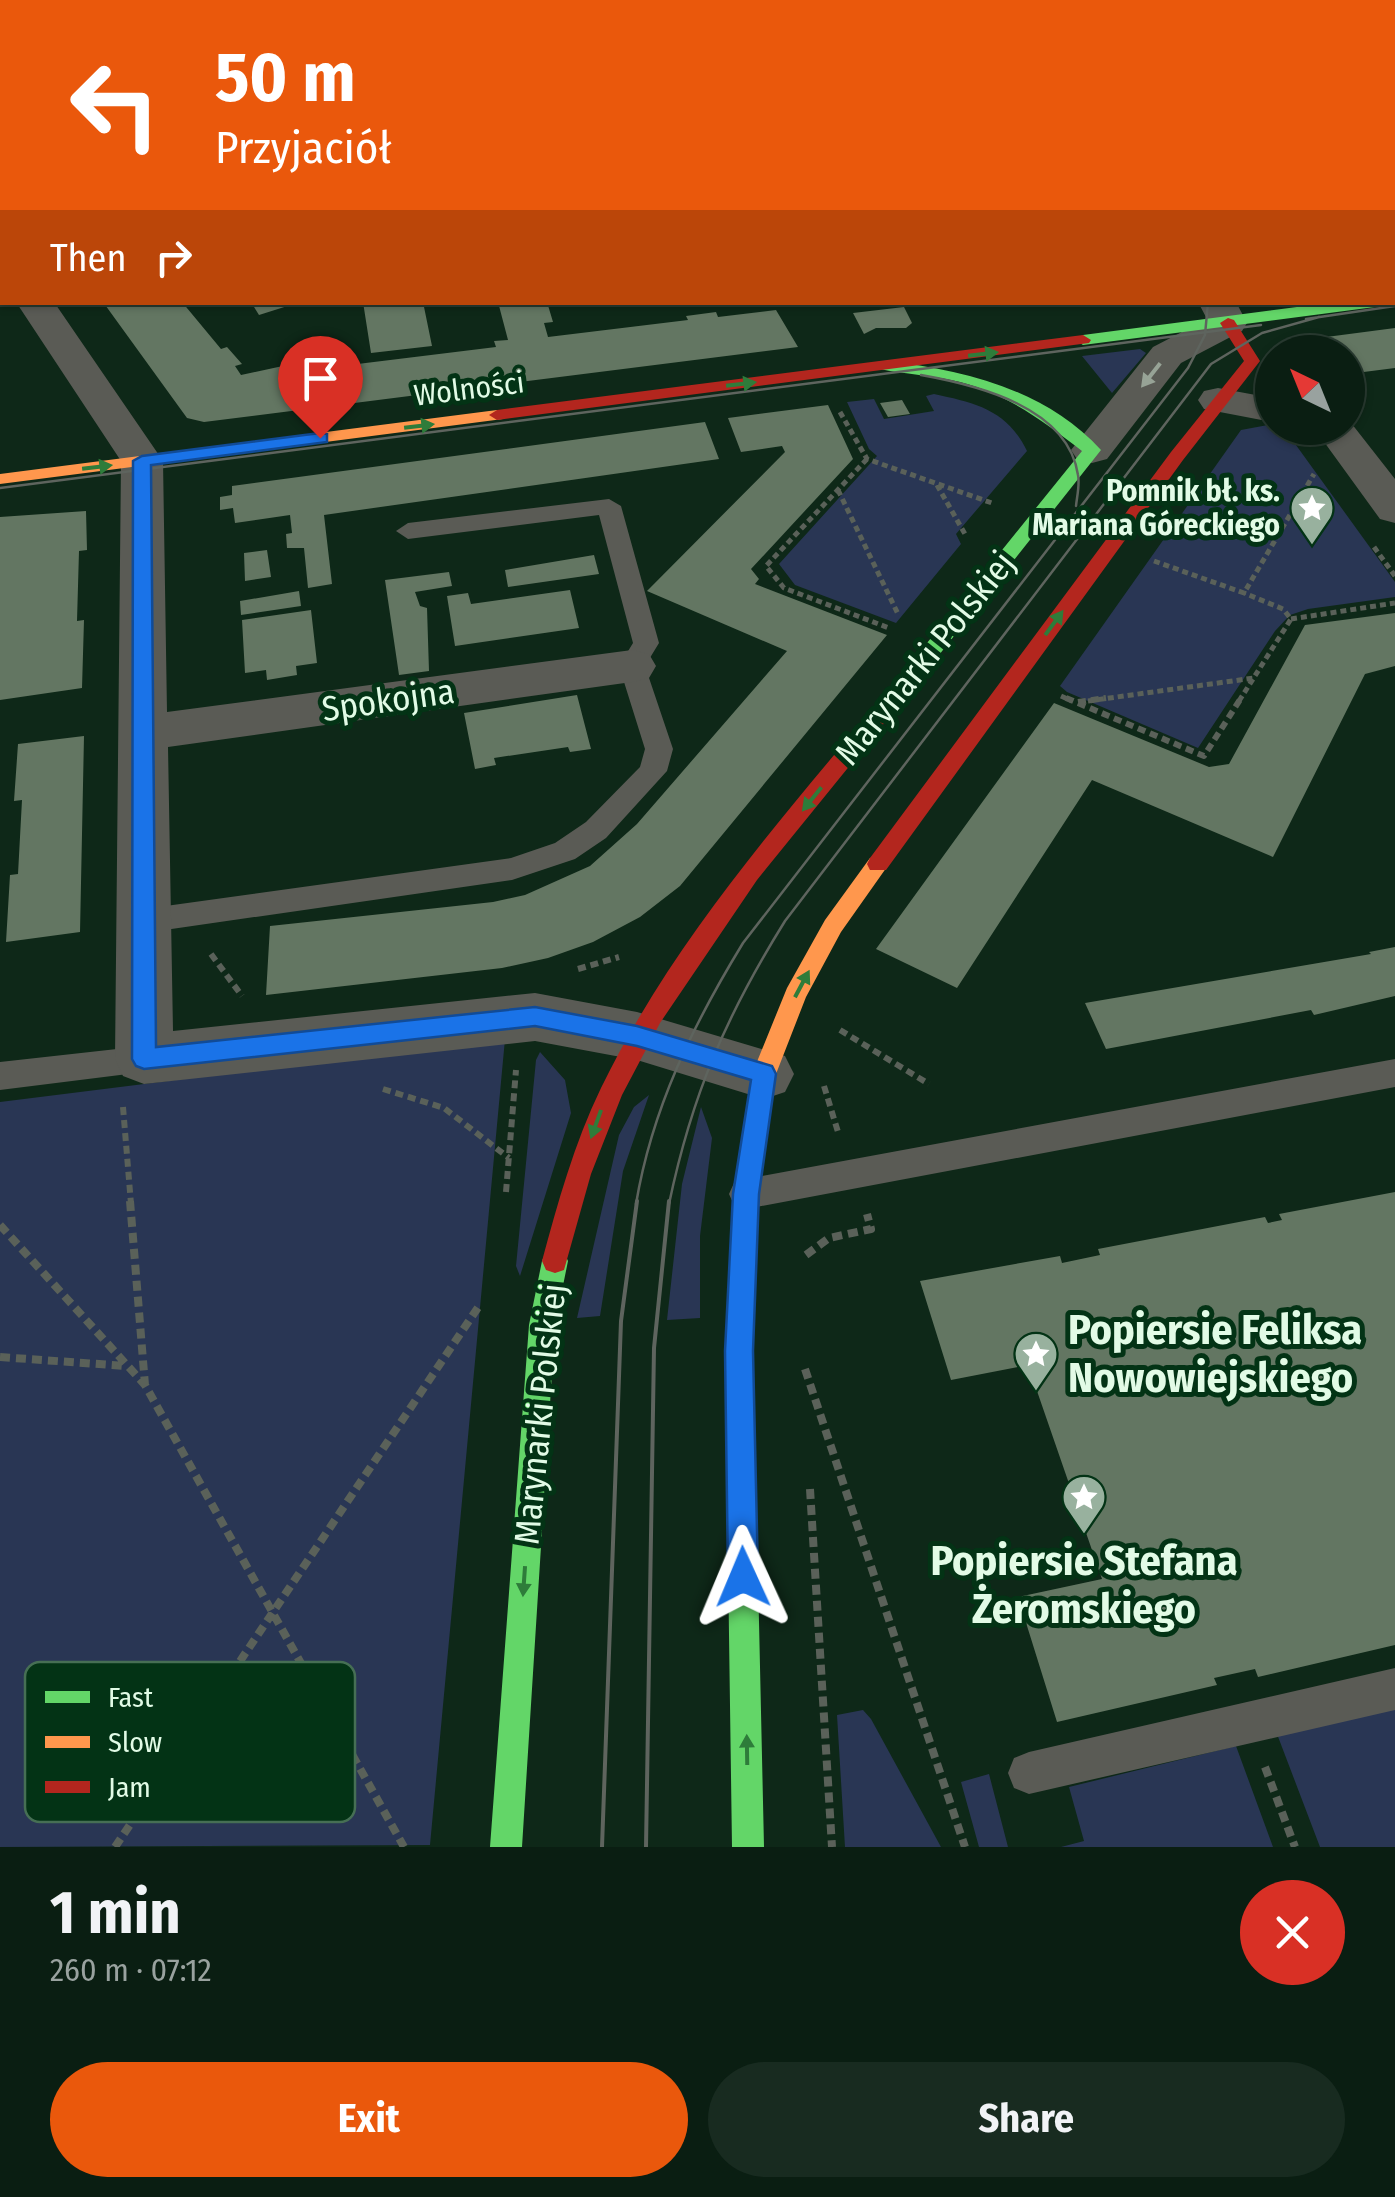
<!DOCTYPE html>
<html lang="en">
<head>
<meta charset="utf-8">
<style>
	:root { --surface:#0a1e12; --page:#182b20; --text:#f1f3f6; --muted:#99a29f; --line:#2a3c32; --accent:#ea580c }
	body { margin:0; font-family:"Fira Sans Condensed",sans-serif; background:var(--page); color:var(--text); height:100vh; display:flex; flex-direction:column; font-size:38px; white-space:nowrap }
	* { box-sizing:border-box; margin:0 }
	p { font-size:32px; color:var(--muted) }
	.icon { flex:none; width:55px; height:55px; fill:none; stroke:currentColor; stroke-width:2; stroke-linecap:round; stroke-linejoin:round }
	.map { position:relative; height:1847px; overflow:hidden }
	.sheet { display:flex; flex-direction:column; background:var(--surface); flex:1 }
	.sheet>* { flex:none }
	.top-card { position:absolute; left:0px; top:0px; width:1395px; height:305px; box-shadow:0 2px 8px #0004,0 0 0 2px var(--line); background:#ea580c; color:#fff; overflow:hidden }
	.needle { width:65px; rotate:317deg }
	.fabs { position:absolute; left:1255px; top:335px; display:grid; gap:20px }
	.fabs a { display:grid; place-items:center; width:110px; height:110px; border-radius:50%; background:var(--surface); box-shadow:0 2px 8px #0004,0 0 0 2px var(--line); font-size:50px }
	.pin { position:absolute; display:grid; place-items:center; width:85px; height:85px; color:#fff; margin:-102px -42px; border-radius:50% 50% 50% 0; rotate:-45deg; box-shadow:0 0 10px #0007 }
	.pin .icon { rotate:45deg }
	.me { position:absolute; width:110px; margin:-55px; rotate:359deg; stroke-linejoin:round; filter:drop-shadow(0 0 8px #0008) }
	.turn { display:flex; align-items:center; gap:35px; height:210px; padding:0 50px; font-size:45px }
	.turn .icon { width:130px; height:130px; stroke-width:2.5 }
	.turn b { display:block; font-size:70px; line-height:85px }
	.then { display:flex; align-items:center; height:95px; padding:0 50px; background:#0003; gap:20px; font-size:38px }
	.round { display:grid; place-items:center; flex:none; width:105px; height:105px; border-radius:52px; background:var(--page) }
	.headline { display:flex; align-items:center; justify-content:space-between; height:170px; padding:0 50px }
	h1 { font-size:60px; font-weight:700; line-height:75px }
	.action { display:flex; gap:20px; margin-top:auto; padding:20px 50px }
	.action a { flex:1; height:115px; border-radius:60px; background:var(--accent); color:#fff; font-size:40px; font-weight:700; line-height:115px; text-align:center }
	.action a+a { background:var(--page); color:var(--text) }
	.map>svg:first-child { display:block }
</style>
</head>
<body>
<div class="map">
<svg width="1395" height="1847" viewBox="0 0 1395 1847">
	<rect width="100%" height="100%" fill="#0e2818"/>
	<path fill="#293654" d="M1140,349L1146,353L1112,393L1082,356Z
		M934,394C976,403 1007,410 1027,451L956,534L961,544L896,623L795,585L779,564L877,456L869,449L847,402L874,399L884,419L934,411L926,396Z
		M1268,425L1288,434L1395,582V597L1308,609L1290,615L1275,631L1198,748L1067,692L1060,686L1241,430Z
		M505,1039L430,1845L0,1847V1102Z
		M540,1052L565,1080L571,1113L520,1276L516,1266L536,1060Z
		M649,1095L623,1171L600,1316L577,1318L619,1135L634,1107Z
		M701,1107L712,1138L700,1236V1318L667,1320L682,1184Z
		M1395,1707V1847H1320L1277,1734Z
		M863,1710L871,1719L941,1847H845L837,1715Z
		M1236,1746L1273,1847H1061L1084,1841L1069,1787Z
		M989,1774L1008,1847H979L961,1782Z"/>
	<path fill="#637662" d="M103,302H182L221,349L227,347L242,364L235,366L241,375L292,364L293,368L325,364V368L496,347L494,341L508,340L498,302H547L553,322L544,323L548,337L688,320L686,316L716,312L718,317L776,310L798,347L204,422L187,418Z
		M251,302H297V303L259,315Z
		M363,302H423L432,346L371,353Z
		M904,307L912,323L906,328H876L864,334L853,313Z
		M1395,328V368L1348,374V352H1322L1311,339Z
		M902,400L910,414L888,417L880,403Z
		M828,405L853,459L751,569L759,579L755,584L887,635L680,886L640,917L593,942L548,958L502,968L266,995L270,926L493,902L525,895L590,866L637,824L787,651L647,591L785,452L782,446L741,452L728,418Z
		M705,422L719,459L324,515L332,584L308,588L304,548H287L286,534L292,533L290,515L235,523L233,508L220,510V497L232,495V486Z
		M86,511L87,550L79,551L77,621L84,620L82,688L0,700V517Z
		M267,550L271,577L245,581L244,553Z
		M594,555L599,574L508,587L505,570Z
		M449,572L452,586L415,592L420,606L427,608L429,671L399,675L385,580Z
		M570,590L579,628L455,646L447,596L468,593L471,604Z
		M299,591L301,606L241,615L240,601Z
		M311,610L317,663L296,666L297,675L267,680L266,670L245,673L242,620Z
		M1395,613V666L1365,674L1273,857L1092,780L957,988L876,949L1054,703L1209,767L1229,764L1305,625Z
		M577,695L591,749L570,752L568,747L494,758L496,765L475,769L464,713Z
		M84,736L80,932L6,942L10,875L18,874L22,800L14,801L18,744Z
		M1395,947V996L1314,1015L1311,1010L1106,1049L1085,1003L1371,954L1369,952Z
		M1395,1192V1645L1258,1677L1255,1669L1214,1678L1217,1685L1057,1722L1018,1597L1102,1579L1028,1365L951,1380L920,1281L1060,1256L1062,1263L1100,1255L1098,1249L1265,1217L1268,1223L1282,1220L1279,1214Z"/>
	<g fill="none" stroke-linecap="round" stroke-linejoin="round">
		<path stroke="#5a6159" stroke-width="4" stroke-dasharray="5 2.5" stroke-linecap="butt" d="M112,0L119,2
			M13,2L24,0
			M159,2L163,0"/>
		<path stroke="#5a6159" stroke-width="5" stroke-dasharray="6 4" stroke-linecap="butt" d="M840,412L867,459L992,503
			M867,459L766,566L784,588L889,628
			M937,485L965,534
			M838,490L898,614
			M1374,547L1395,576
			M1154,561L1244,593L1314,474
			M1291,619L1395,603
			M1061,696L1072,701
			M1088,701L1254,678
			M1239,701L1291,619L1283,609L1244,593"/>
		<path stroke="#5a6159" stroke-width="6" stroke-dasharray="8 5" stroke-linecap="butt" d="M1066,698L1204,756L1241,698
			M1078,702L1106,698
			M211,954L242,996
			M578,969L619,957
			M840,1030L929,1084
			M824,1086L838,1132
			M383,1089L444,1108L509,1158
			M123,1107L131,1204
			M506,1192L516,1070"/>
		<path stroke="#5a6159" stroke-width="8" stroke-dasharray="10 6" stroke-linecap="butt" d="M130,1201L145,1385
			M0,1225L145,1385L404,1847
			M806,1255L829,1238L871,1229L867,1214
			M0,1357L126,1366
			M805,1369L965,1847
			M810,1489L832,1847
			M1265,1767L1295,1847
			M115,1847L481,1303"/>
		<path fill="#5a5b55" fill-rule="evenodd" d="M609,499L621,506L659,643L645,666L673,749L667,771L606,838L575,859L512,880L144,933L133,929L129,921L133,913L144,909L511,858L555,843L586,822L640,767L645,749L619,666L633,643L599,515L408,539L396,531L408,523Z
			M144,1046L155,1049L160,1059L155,1069L144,1072L0,1090V1062Z
			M1395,1059V1087L746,1209L734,1205L729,1194L734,1183L746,1179Z
			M1395,1668V1710L1029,1794L1014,1788L1008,1773L1014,1758L1029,1752Z"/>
		<path fill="#5a5b55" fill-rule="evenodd" d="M970,0H1001L1002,2H972Z
			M0,239L2,240V265H0Z
			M16,302H54L163,461L167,712L632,650L649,654L656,666L649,678L632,682L168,747L173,1031L535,993L637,1012L785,1056L794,1074L785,1092L764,1099L637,1060L535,1041L144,1084L123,1076L115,1059L121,461Z
			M1198,302H1236L1247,323L1242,331L1181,363L1107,459L1092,463L1077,459L1071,450L1153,347L1207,319Z
			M1218,388L1272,398V422L1204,409L1198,400L1204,391Z
			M1348,419L1395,479V523L1380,519L1314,428H1348Z"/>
		<path fill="#63d668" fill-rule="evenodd" d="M1335,302H1382L1375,307L1083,345L1075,340L1083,335Z
			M886,361C964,370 1045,389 1101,450L924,674L917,676L907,669L910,664L1082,451C1042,420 1002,390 951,380C928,375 903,374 880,369L878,366Z
			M555,1249L564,1252L568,1261L555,1325L522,1847H490L529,1325L542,1261L546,1252Z
			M742,1280L751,1283L755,1292L753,1351L764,1847H732L725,1351L729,1292L733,1283Z"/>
		<path fill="#ff974d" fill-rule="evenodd" d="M497,410L505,415L503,419L0,484V474Z
			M878,856L889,864L841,932L806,997L776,1074L759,1194L755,1292L751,1301L742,1304L733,1301L729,1292L733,1194L752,1074L787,988L825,920L870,858Z"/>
		<path fill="#b3261e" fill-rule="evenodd" d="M1228,318L1234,320L1260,361L1183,460L886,870H870L867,864L870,858L1171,452L1244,361L1220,323Z
			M1083,335L1091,340L1089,343L497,420L489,415L497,410Z
			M917,662L927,669L924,674L757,880L660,1023L622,1095L591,1174L564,1270L555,1273L546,1270L542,1261C558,1202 574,1144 601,1088C678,930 799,799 910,664Z"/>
		<path stroke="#5e645e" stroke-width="2.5" d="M1082,2L1092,0
			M1306,319L1395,306
			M921,375C977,385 1068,407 1078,475C1080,484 1077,496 1076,506
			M0,488L1261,325
			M636,1204C652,1108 693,1025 743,943L1188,368L1205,335L1208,302
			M669,1204C692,1094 726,1016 785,921L1211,364L1262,333L1319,317"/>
		<path stroke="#5e645e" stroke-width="4" d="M602,1847L621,1321L637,1201
			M646,1847L654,1348L669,1201"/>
	</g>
	<defs><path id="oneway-solid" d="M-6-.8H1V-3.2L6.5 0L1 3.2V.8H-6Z" transform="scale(2.5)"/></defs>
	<g fill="#2e7c3a">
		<use href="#oneway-solid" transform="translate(983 354) rotate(-7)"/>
		<use href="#oneway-solid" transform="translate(741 384) rotate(-7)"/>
		<use href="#oneway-solid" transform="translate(419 426) rotate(-7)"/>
		<use href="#oneway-solid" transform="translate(97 467) rotate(-7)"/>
		<use href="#oneway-solid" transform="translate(1054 623) rotate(-54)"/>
		<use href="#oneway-solid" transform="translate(812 799) rotate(129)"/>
		<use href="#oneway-solid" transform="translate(802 984) rotate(-62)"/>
		<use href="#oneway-solid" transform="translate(596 1124) rotate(110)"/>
		<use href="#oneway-solid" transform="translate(524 1581) rotate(94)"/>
		<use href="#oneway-solid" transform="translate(747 1750) rotate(-91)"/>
	</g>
	<use fill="#97a396" href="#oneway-solid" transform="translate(1151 375) rotate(128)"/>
	<path fill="#1a73e8" stroke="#114b97" stroke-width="2.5" d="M320,433L327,434V442L151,465L156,1047L535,1007L637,1026L772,1066L776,1074L759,1194L753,1351L758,1577L754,1588L743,1592L733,1588L728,1577L725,1351L733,1194L751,1080L637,1046L535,1026L144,1069L136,1066L132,1059L133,461L142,456Z"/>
	<defs>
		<symbol id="sight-pin" viewBox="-11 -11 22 30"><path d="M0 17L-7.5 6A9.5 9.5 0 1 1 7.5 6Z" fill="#98b19e" stroke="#033315"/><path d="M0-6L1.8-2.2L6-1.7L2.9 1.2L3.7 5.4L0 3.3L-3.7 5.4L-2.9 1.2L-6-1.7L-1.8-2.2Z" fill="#fff"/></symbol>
	</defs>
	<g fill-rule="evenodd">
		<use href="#sight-pin" x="1287" y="483" width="50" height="68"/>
		<use href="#sight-pin" x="1011" y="1329" width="50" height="68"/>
		<use href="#sight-pin" x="1059" y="1472" width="50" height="68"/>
	</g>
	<g text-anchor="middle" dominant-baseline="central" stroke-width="10" stroke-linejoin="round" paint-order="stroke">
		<g font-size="30" fill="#e2fbe6" stroke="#033315">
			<text transform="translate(469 389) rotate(-7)">Wolności</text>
		</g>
		<g font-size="30" font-weight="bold" fill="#e2fbe6" stroke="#033315" text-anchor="end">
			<text x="1280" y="491">Pomnik bł. ks.<tspan x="1280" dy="34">Mariana Góreckiego</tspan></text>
		</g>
		<g font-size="35" fill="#e2fbe6" stroke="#033315">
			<text transform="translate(925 658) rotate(-51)">Marynarki Polskiej</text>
			<text transform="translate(388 700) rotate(-8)">Spokojna</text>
			<text transform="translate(540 1414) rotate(-84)">Marynarki Polskiej</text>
		</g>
		<g font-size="42" font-weight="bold" fill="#e2fbe6" stroke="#033315" text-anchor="start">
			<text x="1068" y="1330">Popiersie Feliksa<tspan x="1068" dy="48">Nowowiejskiego</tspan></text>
			<text x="1084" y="1561" text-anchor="middle">Popiersie Stefana<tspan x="1084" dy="48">Żeromskiego</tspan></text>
		</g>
	</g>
	<rect x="25" y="1662" width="330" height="160" rx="15" fill="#033315" stroke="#466f54" stroke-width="2.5"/>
	<rect x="45" y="1691" width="45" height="12" fill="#63d668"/>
	<rect x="45" y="1736" width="45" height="12" fill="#ff974d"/>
	<rect x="45" y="1781" width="45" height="12" fill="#b3261e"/>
	<g font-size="28" fill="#e2fbe6">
		<text x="108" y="1707">Fast</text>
		<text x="108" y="1752">Slow</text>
		<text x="108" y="1797">Jam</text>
	</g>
</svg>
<div class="fabs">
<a><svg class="needle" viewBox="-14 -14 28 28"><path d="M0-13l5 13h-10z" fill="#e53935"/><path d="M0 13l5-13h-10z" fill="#99a29f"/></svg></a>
</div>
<div class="pin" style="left:320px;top:438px;background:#d93025"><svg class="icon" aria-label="arrive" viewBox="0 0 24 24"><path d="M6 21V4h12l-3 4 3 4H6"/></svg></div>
<svg class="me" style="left:743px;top:1577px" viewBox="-20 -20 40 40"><path d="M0-17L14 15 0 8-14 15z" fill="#1a73e8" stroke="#fff" stroke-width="4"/></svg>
<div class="top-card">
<div class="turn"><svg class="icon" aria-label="left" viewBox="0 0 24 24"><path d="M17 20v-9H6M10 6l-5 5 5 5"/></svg><div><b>50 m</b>Przyjaciół</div></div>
<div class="then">Then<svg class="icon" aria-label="right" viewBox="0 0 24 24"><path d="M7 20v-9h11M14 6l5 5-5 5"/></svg></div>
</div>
</div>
<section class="sheet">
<div class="headline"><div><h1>1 min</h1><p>260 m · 07:12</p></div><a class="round" style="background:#d93025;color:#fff"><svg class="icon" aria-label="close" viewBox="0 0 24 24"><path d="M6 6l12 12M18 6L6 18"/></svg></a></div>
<div class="action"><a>Exit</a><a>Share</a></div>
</section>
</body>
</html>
